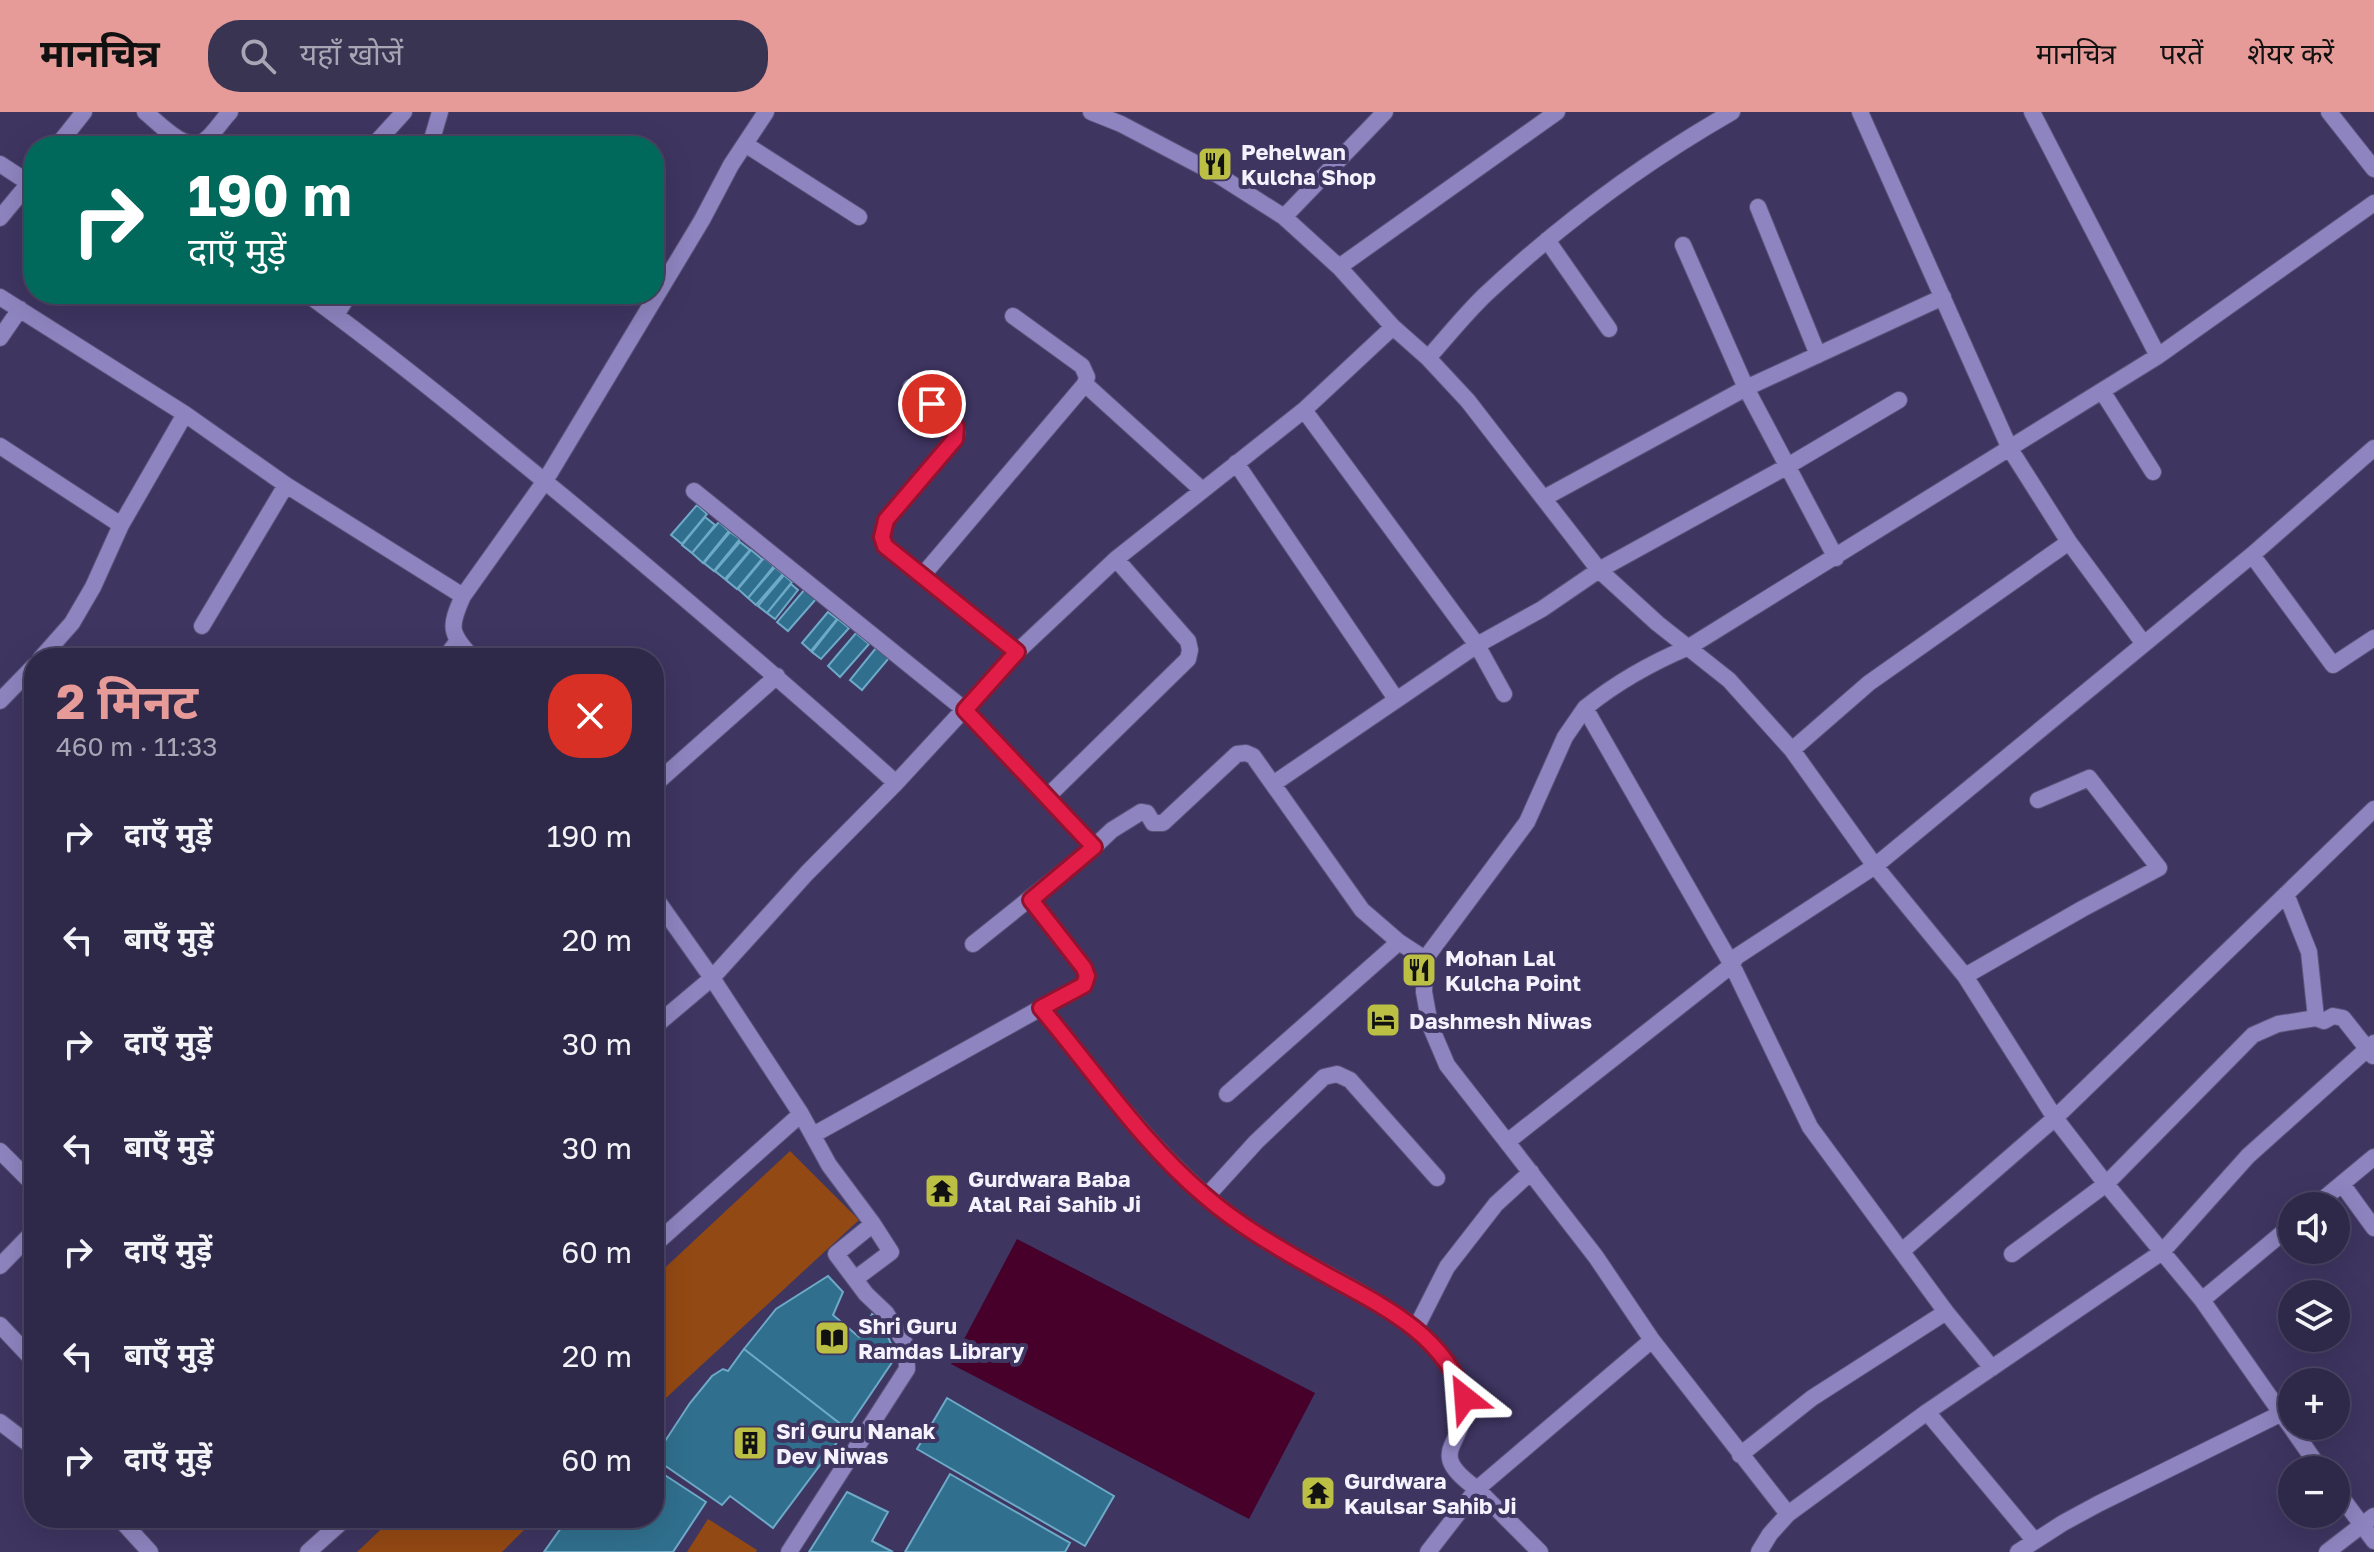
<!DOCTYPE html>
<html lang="hi">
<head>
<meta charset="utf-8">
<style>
	:root { --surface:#2e2849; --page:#3a3453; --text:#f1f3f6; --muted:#a7a6b4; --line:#494461; --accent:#e69b98 }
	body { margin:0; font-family:"Golos Text","Noto Sans Devanagari",sans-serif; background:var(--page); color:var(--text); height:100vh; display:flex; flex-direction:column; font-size:30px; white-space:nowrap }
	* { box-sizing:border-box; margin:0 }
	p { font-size:26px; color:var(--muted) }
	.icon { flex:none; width:44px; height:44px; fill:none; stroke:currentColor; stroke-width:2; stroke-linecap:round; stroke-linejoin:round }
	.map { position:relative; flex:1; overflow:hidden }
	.sheet { position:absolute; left:24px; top:536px; width:640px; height:880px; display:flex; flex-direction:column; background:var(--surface); border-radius:32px; box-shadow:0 8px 32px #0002,0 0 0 2px var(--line) }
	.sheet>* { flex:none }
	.top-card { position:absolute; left:24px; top:24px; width:640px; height:168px; border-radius:32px; box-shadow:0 8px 32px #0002,0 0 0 2px var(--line); background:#00695c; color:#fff; overflow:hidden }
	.fabs { position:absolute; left:2278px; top:1080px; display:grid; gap:16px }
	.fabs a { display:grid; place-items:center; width:72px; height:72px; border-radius:50%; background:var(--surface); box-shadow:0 8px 32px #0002,0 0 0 2px var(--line); font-size:40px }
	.pin { position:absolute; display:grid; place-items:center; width:68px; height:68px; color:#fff; margin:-34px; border:4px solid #fff; border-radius:50%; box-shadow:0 2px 8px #0007 }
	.me { position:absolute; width:88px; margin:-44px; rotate:332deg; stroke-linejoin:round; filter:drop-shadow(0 0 6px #0008) }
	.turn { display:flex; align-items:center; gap:28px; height:168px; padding:0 32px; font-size:36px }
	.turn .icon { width:104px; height:104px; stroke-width:2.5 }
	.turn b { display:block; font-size:56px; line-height:68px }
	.round { display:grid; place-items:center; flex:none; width:84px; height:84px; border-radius:32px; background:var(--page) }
	.head { display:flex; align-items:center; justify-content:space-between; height:136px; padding:0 32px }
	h1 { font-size:48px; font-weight:700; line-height:60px; color:var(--accent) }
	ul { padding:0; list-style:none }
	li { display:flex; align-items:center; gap:24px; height:104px; padding:0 32px }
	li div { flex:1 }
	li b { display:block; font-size:30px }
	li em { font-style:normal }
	header { display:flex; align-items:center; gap:48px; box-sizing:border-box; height:112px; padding:0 40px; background:var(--accent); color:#111 }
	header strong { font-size:38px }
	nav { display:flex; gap:44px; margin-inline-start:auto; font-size:28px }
	.search { width:560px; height:72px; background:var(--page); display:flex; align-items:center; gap:20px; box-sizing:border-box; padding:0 28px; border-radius:32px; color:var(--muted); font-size:30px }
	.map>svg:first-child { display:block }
</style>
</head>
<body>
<header>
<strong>मानचित्र</strong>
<div class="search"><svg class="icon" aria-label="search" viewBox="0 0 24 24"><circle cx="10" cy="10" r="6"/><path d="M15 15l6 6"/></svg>यहाँ खोजें</div>
<nav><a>मानचित्र</a><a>परतें</a><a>शेयर करें</a></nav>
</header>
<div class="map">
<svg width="2374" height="1440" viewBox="0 0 2374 1440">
	<rect width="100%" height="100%" fill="#3e3561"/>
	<path fill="#934913" d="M790,1039L859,1108L654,1297V1166Z
		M393,1406H536L502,1440H357Z
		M708,1407L757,1438L756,1440H687Z"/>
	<path fill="#46002a" d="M1017,1127L1315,1281L1249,1407L951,1252Z"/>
	<path fill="#30708e" stroke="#6ea9c7" stroke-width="2" d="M697,393L707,402L682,432L671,423Z
		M705,405L715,413L692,441L682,433Z
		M719,410L729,419L703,451L692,441Z
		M730,420L740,427L714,459L704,451Z
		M740,430L750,438L725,467L715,459Z
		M751,438L762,447L737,477L726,468Z
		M764,446L774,454L748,486L738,477Z
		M775,455L783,462L756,493L748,486Z
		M784,463L792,470L767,501L758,494Z
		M791,472L798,478L775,507L767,501Z
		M805,477L816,487L788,519L777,510Z
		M828,500L837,507L811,539L802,531Z
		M838,507L849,516L821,547L812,540Z
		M856,521L869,532L840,565L828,554Z
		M876,536L889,546L862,578L850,568Z
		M828,1164L843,1180L833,1203L859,1225L872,1202L881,1210L895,1240V1246L847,1317L744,1237L776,1197Z
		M744,1237L847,1317L773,1416L730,1384L722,1393L654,1346L690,1291L712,1264L723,1257L728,1259Z
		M947,1286L1114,1384L1085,1434L917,1337Z
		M654,1356L706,1390L673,1440H544L568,1406H654Z
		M950,1362L1070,1431L1065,1440H905Z
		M847,1380L888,1400L872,1429L893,1440H809Z"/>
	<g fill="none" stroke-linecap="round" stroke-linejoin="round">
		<defs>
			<path id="street" d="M145,0C159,11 185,41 204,29C214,22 222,8 230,0
				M1091,0L1121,12L1218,63L1284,105L1339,155L1393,215
				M1860,0L2010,337L2069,430L2144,532
				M2032,0L2158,244
				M2329,0L2374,57
				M745,32L859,105
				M57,34L84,0
				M373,34L404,0
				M430,34L440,0
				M0,52L29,71
				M1758,95L1818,243
				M1284,105L1385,0
				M0,106L34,65
				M1547,128L1609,217
				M1683,133L1746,276L1943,185
				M1339,155L1557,0
				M307,182C396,247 480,316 565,386C677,479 788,574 896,671
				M0,185L185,302L286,373L463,484C449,515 449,521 473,546
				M336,203L349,182
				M1013,204L1082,254L1087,265L1085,272
				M0,226L20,197
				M1428,246C1447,225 1465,202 1486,182C1561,112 1643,51 1732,0
				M911,275L952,310L957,320L955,327L886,408L882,425L885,434L1017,540
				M2102,279L2153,360
				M1304,298L1477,533L1504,582
				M0,334L121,413
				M1236,351L1396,587
				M694,379L965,598L1094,735L973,832
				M1544,386L1746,276L1836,446
				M2252,443L2333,553L2374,526
				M922,464L1085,272L1202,378
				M463,484L545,369L702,108L731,53L766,0
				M202,514L286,373
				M41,546L72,511L93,475L121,413L185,302
				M445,546L457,530
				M0,589L34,554
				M1792,638L1869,571L2069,430
				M1273,672L1477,533L1542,497L1599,458L1786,355L1899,288
				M654,673L777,564
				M1048,684L1188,547L1190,538L1188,529L1116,447
				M1094,735L1112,718L1141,700L1147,701L1153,711H1163L1237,642L1246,641L1253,644L1362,798L1399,830L1425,847
				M2286,782L2309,840L2316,906L2324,909L2333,904L2343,906L2373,944
				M654,784L712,866L801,1002L654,1133
				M1031,788L1084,856L1087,864L1084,873L1041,896
				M1965,864L2082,797L2159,756L2089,666L2038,688
				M654,915L712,866L807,761L896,671L1017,540L1116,447L1304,298L1393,215L1428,246L1468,289L1599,458L1657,511L1729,568L1792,638L1875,754L1965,864L2055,1006L2106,1072L2202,1188L2321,1358
				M1227,982L1399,830
				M813,1023L1041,896C1105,973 1164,1058 1248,1116C1291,1146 1340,1166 1384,1195C1396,1203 1409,1209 1419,1219C1436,1236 1463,1264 1464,1289C1466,1336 1423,1338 1477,1377L1428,1440
				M1507,1030L1447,953L1430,913L1424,880L1425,847L1527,710L1565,625L1585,596
				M0,1039L34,1073
				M2342,1072L2374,1116
				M1206,1085L1256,1030L1324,965L1337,962L1350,968L1437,1066
				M2315,1094L2374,1045
				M1902,1139L2055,1006L2374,697
				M2012,1142L2106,1072L2253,923L2278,912L2316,906
				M0,1154L34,1119
				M855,1167L891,1140L873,1112
				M2202,1188L2292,1113
				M0,1213L34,1249
				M1416,1216L1447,1155L1496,1092L1531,1060
				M1992,1256L1946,1200L1810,1015L1732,853L1585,596C1617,570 1651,551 1689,535L2158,244L2374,91
				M1927,1300L2034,1428
				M0,1310L34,1336
				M1740,1343L1812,1286L1946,1200
				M1788,1402L1652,1228L1596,1145L1507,1030L1732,853L1736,845L1875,754L2252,443L2374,336
				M2374,1404L2362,1413L2374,1429
				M119,1406L150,1440
				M308,1440L346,1406
				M789,1440L907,1257L906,1233L886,1201L866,1182L836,1142L873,1112L829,1053L801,1002
				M1540,1440L1477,1377L1652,1228
				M1759,1440L1770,1422L1788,1402L1927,1300L2162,1140L2248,1044L2374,931
				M2018,1440L2063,1411L2098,1392L2280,1302
				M2327,1440L2362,1413L2336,1378"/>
		</defs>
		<use href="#street" stroke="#5b537a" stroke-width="18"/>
		<use href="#street" stroke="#8e84bf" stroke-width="16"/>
	</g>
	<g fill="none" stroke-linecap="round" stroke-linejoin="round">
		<defs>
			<path id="route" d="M932,292L956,315L955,327L886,408L882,425L885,434L1017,540L965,598L1094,735L1031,788L1084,856L1087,864L1084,873L1041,896C1094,959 1142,1031 1205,1084C1237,1112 1275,1134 1312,1155C1371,1189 1441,1216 1465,1286"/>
		</defs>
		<use href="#route" stroke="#92132f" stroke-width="20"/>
		<use href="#route" stroke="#e11d48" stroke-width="14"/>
	</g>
	<defs>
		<symbol id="restaurant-square" viewBox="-11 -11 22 22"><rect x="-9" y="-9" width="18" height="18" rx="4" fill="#bbc044" stroke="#3e3561"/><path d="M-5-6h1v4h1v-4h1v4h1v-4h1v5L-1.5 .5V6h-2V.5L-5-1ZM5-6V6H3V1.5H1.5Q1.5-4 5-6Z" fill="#111"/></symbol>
		<symbol id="hotel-square" viewBox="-11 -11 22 22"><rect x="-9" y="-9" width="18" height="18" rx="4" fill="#bbc044" stroke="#3e3561"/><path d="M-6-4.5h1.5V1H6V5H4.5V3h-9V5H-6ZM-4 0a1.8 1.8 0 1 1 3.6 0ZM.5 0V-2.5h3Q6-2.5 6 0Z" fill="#111"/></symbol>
		<symbol id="temple-square" viewBox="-11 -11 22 22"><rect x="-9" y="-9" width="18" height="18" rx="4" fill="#bbc044" stroke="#3e3561"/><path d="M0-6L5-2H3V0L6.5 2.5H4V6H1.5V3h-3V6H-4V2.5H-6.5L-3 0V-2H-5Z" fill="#111"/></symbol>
		<symbol id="library-square" viewBox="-11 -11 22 22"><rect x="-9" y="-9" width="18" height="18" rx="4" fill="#bbc044" stroke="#3e3561"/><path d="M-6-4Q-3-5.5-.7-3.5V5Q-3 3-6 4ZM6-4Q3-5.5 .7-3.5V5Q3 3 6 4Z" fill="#111"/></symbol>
		<symbol id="building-square" viewBox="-11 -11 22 22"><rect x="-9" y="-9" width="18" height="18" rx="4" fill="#bbc044" stroke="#3e3561"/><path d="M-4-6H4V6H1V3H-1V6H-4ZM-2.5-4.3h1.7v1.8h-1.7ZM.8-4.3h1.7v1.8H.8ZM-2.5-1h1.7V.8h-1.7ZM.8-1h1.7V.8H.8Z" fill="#111"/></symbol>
	</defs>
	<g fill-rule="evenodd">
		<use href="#restaurant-square" x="1195" y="32" width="40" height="40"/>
		<use href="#restaurant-square" x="1399" y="838" width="40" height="40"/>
		<use href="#hotel-square" x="1363" y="888" width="40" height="40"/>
		<use href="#temple-square" x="922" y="1059" width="40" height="40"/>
		<use href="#library-square" x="812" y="1206" width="40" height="40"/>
		<use href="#building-square" x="730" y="1311" width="40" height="40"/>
		<use href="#temple-square" x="1298" y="1361" width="40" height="40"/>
	</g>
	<g text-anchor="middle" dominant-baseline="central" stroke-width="8" stroke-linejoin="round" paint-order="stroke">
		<g font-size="22" font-weight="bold" fill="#f3f2fd" stroke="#3e3561" text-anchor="start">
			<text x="1241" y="39">Pehelwan<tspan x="1241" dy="25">Kulcha Shop</tspan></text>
			<text x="1445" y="845">Mohan Lal<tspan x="1445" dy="25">Kulcha Point</tspan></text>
			<text x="1409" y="908">Dashmesh Niwas</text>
			<text x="968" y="1066">Gurdwara Baba<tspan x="968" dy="25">Atal Rai Sahib Ji</tspan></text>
			<text x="858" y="1213">Shri Guru<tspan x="858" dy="25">Ramdas Library</tspan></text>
			<text x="776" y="1318">Sri Guru Nanak<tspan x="776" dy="25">Dev Niwas</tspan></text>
			<text x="1344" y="1368">Gurdwara<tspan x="1344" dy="25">Kaulsar Sahib Ji</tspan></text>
		</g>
	</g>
</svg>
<div class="fabs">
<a><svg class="icon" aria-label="sound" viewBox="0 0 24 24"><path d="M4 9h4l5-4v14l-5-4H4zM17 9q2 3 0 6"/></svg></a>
<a><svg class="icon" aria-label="layers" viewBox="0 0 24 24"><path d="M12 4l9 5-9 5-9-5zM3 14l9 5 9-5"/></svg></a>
<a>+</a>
<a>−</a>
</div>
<div class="pin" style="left:932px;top:292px;background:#d93025"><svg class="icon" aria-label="arrive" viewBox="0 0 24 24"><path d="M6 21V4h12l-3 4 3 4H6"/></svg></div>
<svg class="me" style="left:1465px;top:1286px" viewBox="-20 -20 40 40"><path d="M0-17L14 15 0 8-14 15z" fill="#e11d48" stroke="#fff" stroke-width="4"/></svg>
<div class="top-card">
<div class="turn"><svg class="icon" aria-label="right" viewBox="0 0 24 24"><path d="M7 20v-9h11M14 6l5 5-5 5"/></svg><div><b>190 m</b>दाएँ मुड़ें</div></div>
</div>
<section class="sheet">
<div class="head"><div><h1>2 मिनट</h1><p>460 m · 11:33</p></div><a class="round" style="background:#d93025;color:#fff"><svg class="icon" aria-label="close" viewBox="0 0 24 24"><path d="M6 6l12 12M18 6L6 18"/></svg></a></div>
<ul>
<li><svg class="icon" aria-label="right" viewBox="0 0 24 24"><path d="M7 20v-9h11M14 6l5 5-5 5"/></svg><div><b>दाएँ मुड़ें</b></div><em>190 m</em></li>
<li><svg class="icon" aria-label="left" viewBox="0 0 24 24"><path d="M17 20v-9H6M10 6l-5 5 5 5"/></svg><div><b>बाएँ मुड़ें</b></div><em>20 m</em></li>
<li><svg class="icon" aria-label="right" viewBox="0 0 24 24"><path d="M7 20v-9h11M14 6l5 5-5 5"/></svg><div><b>दाएँ मुड़ें</b></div><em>30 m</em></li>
<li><svg class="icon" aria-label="left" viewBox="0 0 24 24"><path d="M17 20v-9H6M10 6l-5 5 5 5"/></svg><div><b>बाएँ मुड़ें</b></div><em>30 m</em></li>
<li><svg class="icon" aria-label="right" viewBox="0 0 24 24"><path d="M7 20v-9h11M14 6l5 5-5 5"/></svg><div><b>दाएँ मुड़ें</b></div><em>60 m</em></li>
<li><svg class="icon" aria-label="left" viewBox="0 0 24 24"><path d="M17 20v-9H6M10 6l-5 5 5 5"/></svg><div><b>बाएँ मुड़ें</b></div><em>20 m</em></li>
<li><svg class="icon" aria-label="right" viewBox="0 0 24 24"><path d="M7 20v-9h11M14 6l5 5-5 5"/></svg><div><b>दाएँ मुड़ें</b></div><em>60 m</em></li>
</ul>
</section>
</div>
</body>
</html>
